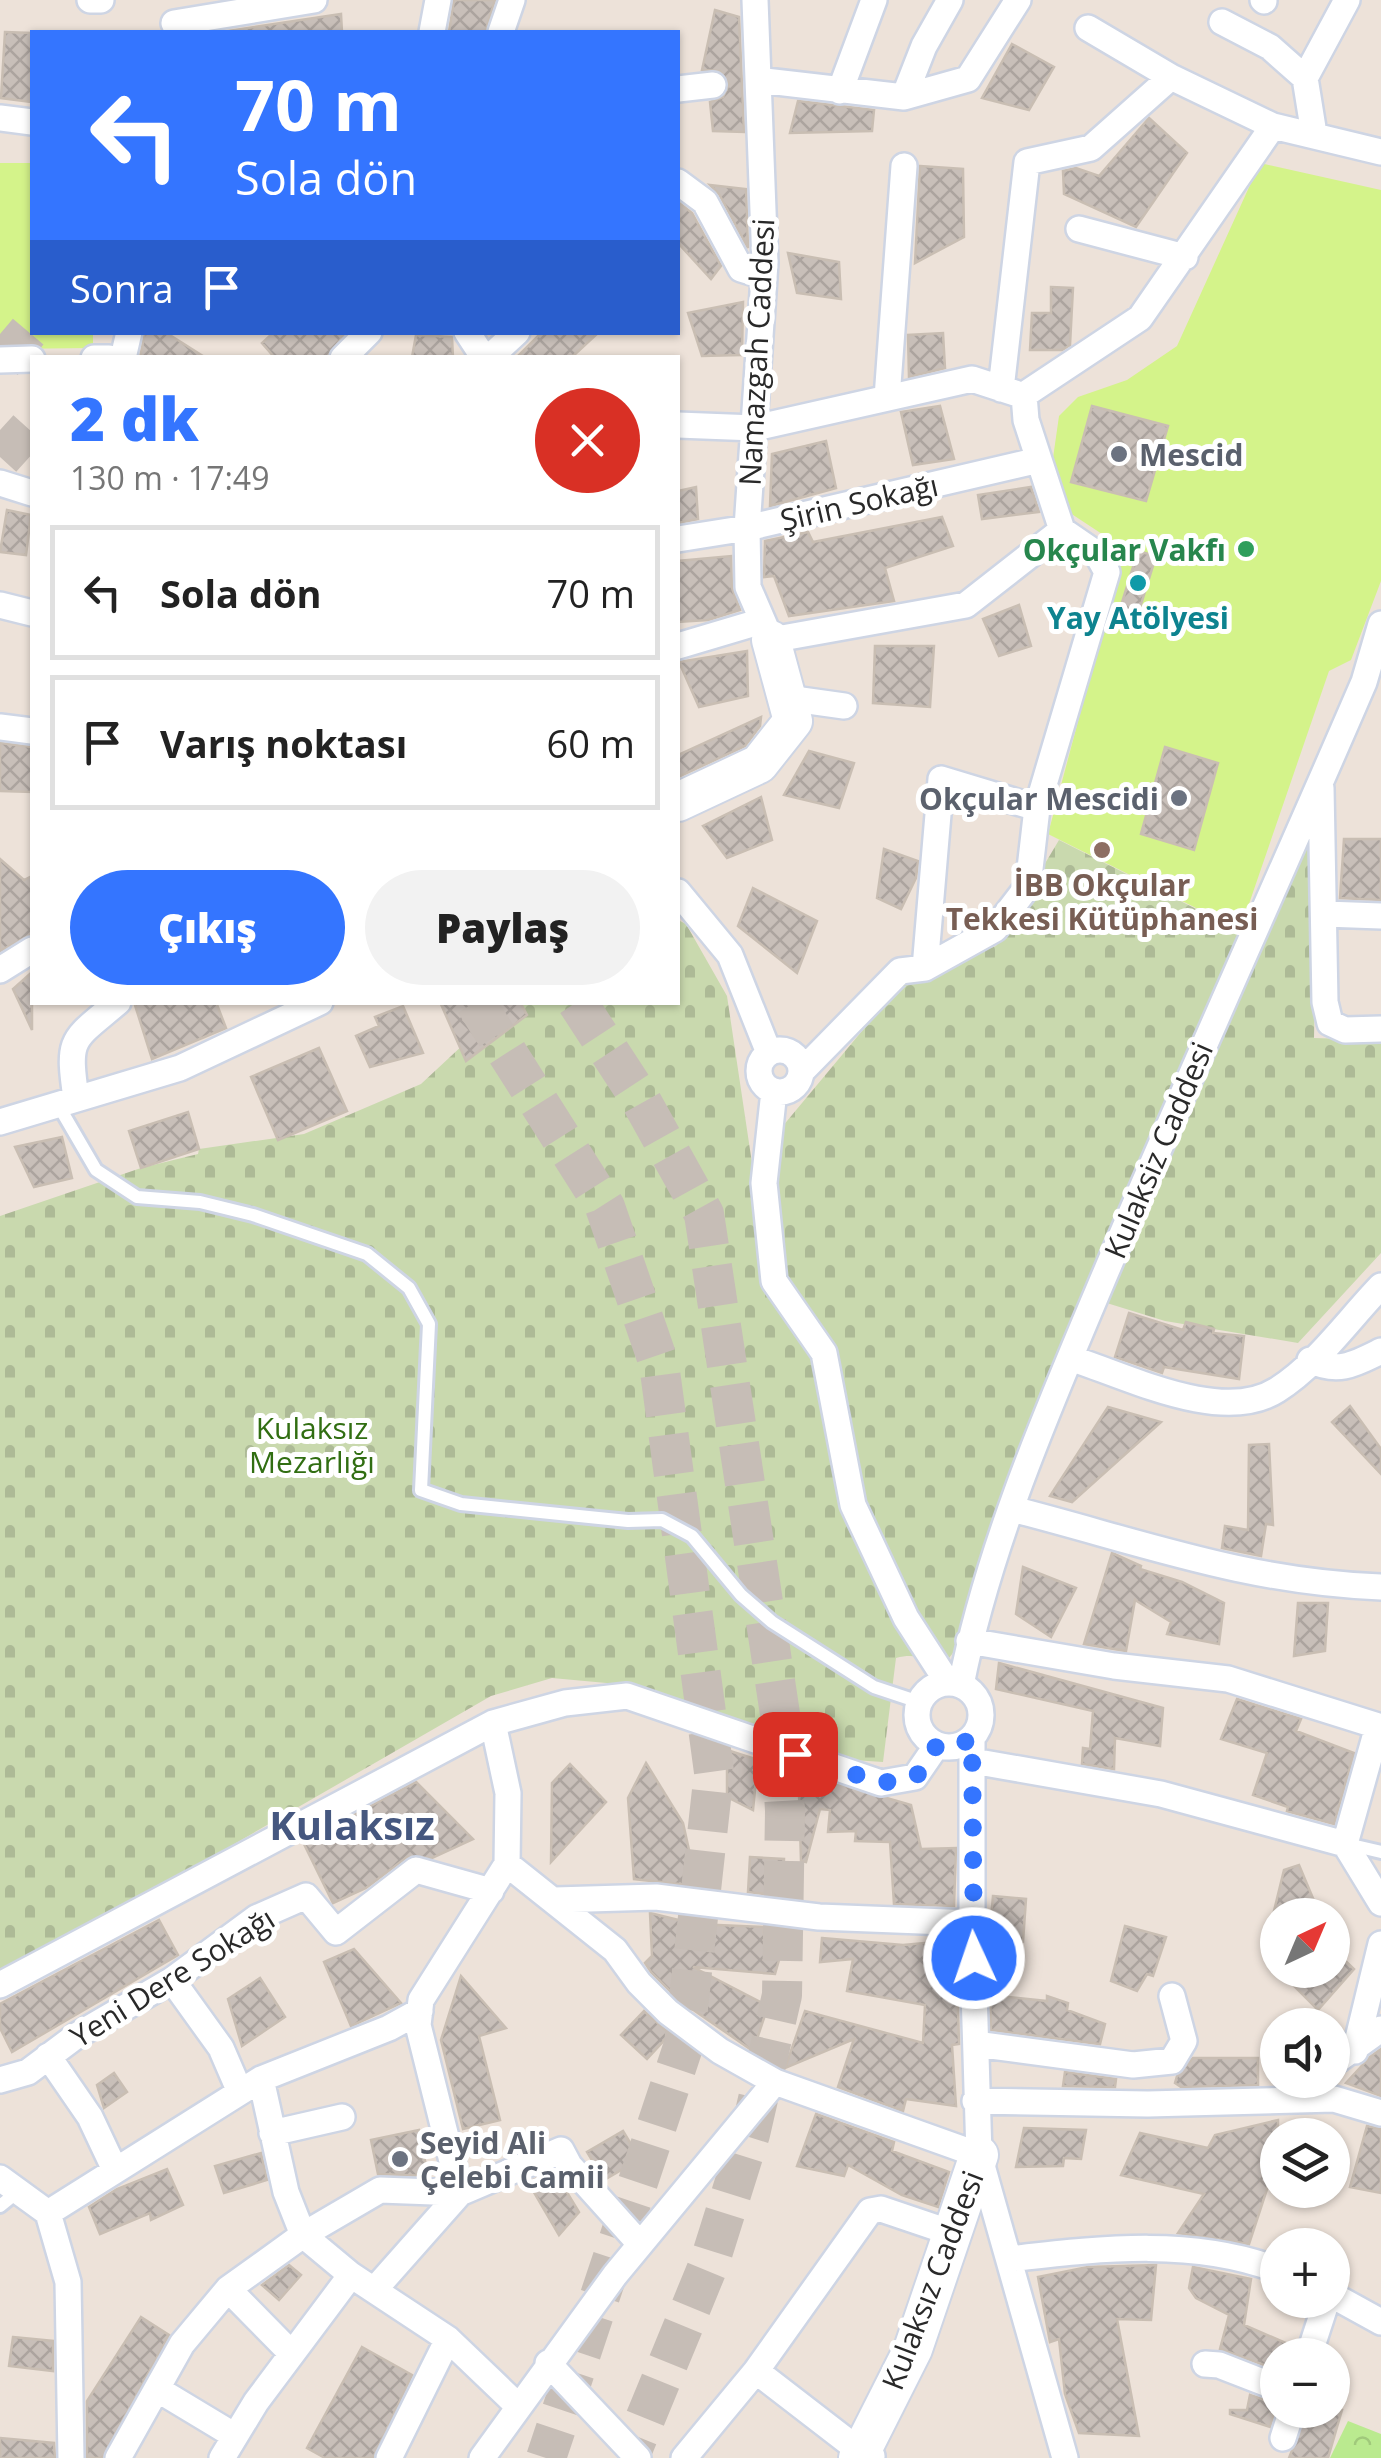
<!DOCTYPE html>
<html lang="tr">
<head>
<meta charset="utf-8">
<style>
	:root { --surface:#fff; --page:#f2f2f2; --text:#222; --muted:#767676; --line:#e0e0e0; --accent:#3475ff }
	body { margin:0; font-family:"Open Sans",sans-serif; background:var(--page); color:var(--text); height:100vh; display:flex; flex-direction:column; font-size:38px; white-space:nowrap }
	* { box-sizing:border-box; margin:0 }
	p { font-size:32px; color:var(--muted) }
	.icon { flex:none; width:55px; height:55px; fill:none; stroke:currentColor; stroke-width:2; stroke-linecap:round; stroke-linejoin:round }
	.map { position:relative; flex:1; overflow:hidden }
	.details { position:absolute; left:30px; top:355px; width:650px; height:650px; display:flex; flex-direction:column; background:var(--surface); border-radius:0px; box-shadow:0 2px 8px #0004 }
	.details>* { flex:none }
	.hud { position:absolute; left:30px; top:30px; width:650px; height:305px; border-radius:0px; box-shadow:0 2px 8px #0004; background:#3475ff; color:#fff; overflow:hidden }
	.needle { width:65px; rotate:44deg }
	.fabs { position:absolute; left:1260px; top:1898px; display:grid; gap:20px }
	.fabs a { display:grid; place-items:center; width:90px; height:90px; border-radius:50%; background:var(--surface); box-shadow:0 2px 8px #0004; font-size:50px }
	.pin { position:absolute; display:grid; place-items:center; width:85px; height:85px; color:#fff; margin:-42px; border-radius:20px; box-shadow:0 5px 15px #0006 }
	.me { position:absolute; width:110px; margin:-55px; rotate:357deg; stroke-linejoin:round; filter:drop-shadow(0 0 8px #0008) }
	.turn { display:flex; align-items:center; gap:35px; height:210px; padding:0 40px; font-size:45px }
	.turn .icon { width:130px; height:130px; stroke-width:2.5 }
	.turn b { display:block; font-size:70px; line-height:85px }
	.then { display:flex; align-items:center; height:95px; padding:0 40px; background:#0003; gap:20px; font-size:38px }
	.round { display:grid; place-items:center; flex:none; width:105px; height:105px; border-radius:52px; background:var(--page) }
	.headline { display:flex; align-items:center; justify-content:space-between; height:170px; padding:0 40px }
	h1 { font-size:60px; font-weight:800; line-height:75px; color:var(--accent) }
	.action { display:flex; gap:20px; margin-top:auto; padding:20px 40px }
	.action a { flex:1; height:115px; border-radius:60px; background:var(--accent); color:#fff; font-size:40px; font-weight:800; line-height:115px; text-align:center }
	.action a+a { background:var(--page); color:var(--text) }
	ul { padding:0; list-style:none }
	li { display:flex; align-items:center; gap:30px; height:135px; margin:0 20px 15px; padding:0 20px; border:5px solid var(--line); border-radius:0px }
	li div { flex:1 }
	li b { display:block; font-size:38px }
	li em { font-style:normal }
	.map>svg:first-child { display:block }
</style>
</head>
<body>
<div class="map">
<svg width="1381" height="2458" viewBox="0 0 1381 2458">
	<defs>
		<pattern id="forest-crowns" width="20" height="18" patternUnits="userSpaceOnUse" patternTransform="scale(2.5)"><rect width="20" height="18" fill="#baea8f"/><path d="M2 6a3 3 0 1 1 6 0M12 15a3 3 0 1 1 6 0" fill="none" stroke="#a0c97b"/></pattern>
		<pattern id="cemetery-stones" width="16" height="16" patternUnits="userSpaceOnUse" patternTransform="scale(2.5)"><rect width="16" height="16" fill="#c9d9ae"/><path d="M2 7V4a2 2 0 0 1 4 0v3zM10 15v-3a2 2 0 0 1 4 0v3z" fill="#adba96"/></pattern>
		<pattern id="building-cross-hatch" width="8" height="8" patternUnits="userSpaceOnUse" patternTransform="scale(2.5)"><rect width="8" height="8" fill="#c8bfb9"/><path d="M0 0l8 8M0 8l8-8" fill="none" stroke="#aca49f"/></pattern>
	</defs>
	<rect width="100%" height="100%" fill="#ede2d9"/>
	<path fill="url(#forest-crowns)" d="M1348,2421L1381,2434V2458H1330Z"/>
	<path fill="url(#cemetery-stones)" d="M1318,821L1314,1038L1381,1040V1253L1298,1343L1165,1321L1084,1296L1012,1467L963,1640L949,1658C929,1662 917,1652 896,1658L883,1762L838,1759L628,1685L552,1678L491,1696L0,1979V1216L141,1168L198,1154L199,1149L304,1134L421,1084L508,1003L678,1002V920L686,924L727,996L752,1163L907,977L996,946L1059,840L1260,941Z"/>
	<path fill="#d4f38a" d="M0,163H32V332L93,333V348L0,349Z
		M1260,163L1381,190V581L1351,660L1329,671L1240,930L1048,834L1120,564L1102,534L1064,509L1051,472L1059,416L1078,397L1127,380L1177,346Z"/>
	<path fill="url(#building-cross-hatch)" stroke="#c9beb3" stroke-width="2.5" d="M454,0H495L485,32H449Z
		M715,10L739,17L744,132L713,131L710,102L723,97L729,84L720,71L702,70Z
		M341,14L342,32H228V31Z
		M5,32L32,33V102L1,98Z
		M1012,44L1054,67L1029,110L982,98Z
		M798,101L874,110L872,131L790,133Z
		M1149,118L1187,153L1136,227L1064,194L1063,171L1076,168L1099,176Z
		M920,166L963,169L964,237L915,263Z
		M710,185L746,189L748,248L719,194Z
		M678,202L692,213L721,266L711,279L678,243Z
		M788,253L839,262L841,299L797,293Z
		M1051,287L1073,288L1070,345L1062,350H1030L1032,313H1051Z
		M743,302L742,355L702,356L688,313Z
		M145,332H165L206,358H140Z
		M274,332H346L327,358H275L262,343Z
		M542,332H599L571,358H516Z
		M943,333L945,368L909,377L908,335Z
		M416,335L452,337L453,358L412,357Z
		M940,406L954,459L913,465L901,412Z
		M1092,406L1168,426L1146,501L1071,482Z
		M826,441L836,488L770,506L772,454Z
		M696,487L698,519L678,523V491Z
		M1031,487L1039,512L982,519L978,495Z
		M7,510L31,515L26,555L0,552Z
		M942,517L953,546L885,568L894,601L789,616L774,576L764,577L765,541L808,532L813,542Z
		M1138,551L1156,556L1138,614L1120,609Z
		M731,556L732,588L740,610L708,620L678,622V561Z
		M1019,605L1031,646L999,656L983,619Z
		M875,646H934L930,707L873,703Z
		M747,651L748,696L699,707L679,662Z
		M761,717L760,726L745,746L678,777V755Z
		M0,743L32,747V792L0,791Z
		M1165,747L1218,763L1194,850L1141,834Z
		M809,751L854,763L839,808L784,795Z
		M761,797L772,840L727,858L703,826Z
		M1344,839H1381V900L1340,898Z
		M884,849L918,861L916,878L901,909L877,898Z
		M0,859L24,880L32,876V934L0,951Z
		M753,888L817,921L797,973L738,926Z
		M32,972V1030L13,989Z
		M134,1002H216L226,1028L152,1059Z
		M440,1002H520L527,1015L466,1061Z
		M403,1006L423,1053L370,1067L356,1036L379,1026L375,1017Z
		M319,1048L347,1111L278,1140L251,1077Z
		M188,1112L199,1149L141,1168L129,1131Z
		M62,1137L72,1178L34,1187L15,1147Z
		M1129,1313L1183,1330L1186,1322L1214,1329L1213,1333L1244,1336L1239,1379L1164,1367L1162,1373L1115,1357Z
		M1350,1406L1381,1449V1474L1332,1422Z
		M1108,1407L1161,1422L1072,1502L1050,1496Z
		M1269,1444L1273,1525L1266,1524L1261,1556L1222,1548L1225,1526L1248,1530L1249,1445Z
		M1112,1553L1141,1566L1140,1569L1182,1582L1224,1603L1219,1644L1167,1634L1171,1622L1135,1600L1126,1651L1084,1644Z
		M1023,1567L1076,1588L1051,1637L1016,1614Z
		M1298,1603H1328L1325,1651L1294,1656Z
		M999,1663L1163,1708L1160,1746L1115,1738L1114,1769L1082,1764L1083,1748L1090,1749L1093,1711L996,1689Z
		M1237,1699L1301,1719L1296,1731L1354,1753L1334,1824L1287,1811L1288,1807L1253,1795L1267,1753L1221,1739Z
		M727,1750L758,1760L753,1810L727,1797Z
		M646,1763L683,1823L697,1886L634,1879L628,1798Z
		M570,1764L606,1802L551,1862L552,1783Z
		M804,1774L911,1805L921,1849L956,1848L954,1906L894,1904L890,1842L855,1841L856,1831L828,1832L830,1810L820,1809L806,1862L801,1861L799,1793Z
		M416,1782L473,1839L432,1858L407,1857L366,1888L333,1903L303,1842Z
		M750,1857L784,1859L782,1896L748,1892Z
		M1299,1865L1320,1915H1273L1284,1870Z
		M993,1896L1026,1899L1023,1942L989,1940Z
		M650,1913L695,1924L764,1927V1933L786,1935L775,1974L693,1967L768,2006L753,2051L679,2000L651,1972L645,1963L652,1956Z
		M159,1920L178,1955L12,2052L0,2028V2004Z
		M1125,1926L1166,1937L1153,1976L1147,1974L1137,1991L1111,1981Z
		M822,1938L903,1945L956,1940L959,2044L952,2045L956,2106L906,2099L903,2111L838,2087L854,2039L785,2068L805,2011L923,2043L925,2005L847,1991L853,1959L820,1962Z
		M1332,1948L1354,1969L1318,2010L1288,1980L1296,1970H1332Z
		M354,1949L401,2003L351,2026L324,1962Z
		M461,1976L506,2028L479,2036L500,2120L463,2129L441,2040Z
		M260,1978L285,2017L242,2046L228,1999Z
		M990,1995L1047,2001V1996L1068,2003L1067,2010L1105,2024L1100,2044L991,2030Z
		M644,2011L670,2034L647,2059L621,2035Z
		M1381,2049V2096L1346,2083L1370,2057Z
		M1193,2058H1258V2085L1181,2087L1175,2083L1177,2076Z
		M1065,2072L1116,2079L1115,2087L1063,2086Z
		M114,2073L127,2092L104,2108L97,2085Z
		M816,2114L894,2142L892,2151L949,2172L938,2207L902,2195L848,2165L844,2176L797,2166Z
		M1278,2120V2183H1269L1249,2244L1178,2233L1204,2194L1121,2175L1140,2133L1208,2148L1215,2135Z
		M1367,2126L1381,2129V2193L1350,2187Z
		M1024,2128L1086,2130L1081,2159L1064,2158L1063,2166L1016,2167Z
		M419,2130L428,2176L378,2174L371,2140Z
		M623,2131L640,2159L604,2180L587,2152Z
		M261,2153L267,2180L224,2193L215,2166Z
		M167,2169L183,2205L151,2220L150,2213L100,2234L89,2207L117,2189Z
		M554,2171L579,2212L559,2235L528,2182Z
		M289,2265L301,2275L279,2300L262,2285Z
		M1156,2265L1151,2320L1117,2319L1139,2436L1079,2433L1065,2394L1059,2339L1050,2342L1038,2277L1088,2267Z
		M1193,2267L1251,2279L1244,2325L1295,2347L1293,2355H1278V2370L1220,2349L1229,2315L1196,2298L1189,2288Z
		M141,2317L169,2335L102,2458H87V2401Z
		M13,2337L53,2341V2371L9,2366Z
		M362,2347L412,2375L373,2458H325L307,2448Z
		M1250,2395L1277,2404L1270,2427L1230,2414V2410H1247Z
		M1308,2410H1342L1328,2458H1289Z
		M0,2438L54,2443L55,2458H0Z"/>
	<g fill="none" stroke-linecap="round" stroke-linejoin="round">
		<path stroke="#c6bdb6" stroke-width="40" stroke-dasharray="40 20" stroke-linecap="butt" d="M0,334L32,361
			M0,430L32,459
			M475,1002L605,1207L659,1364L714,1772L684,2044L546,2458
			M577,1002L639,1097L704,1214L780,1714L785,1811L782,1995L750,2134L710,2261L629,2458"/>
		<defs>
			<path id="lane" d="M57,1103L96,1170L137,1197L200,1202L253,1215L367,1254L409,1288L429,1324L421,1490L461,1504L628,1521L662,1520L692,1536L741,1595L772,1622L874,1687L919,1702
				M1347,1844L1381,1852
				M0,2206L16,2193"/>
			<path id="street" d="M90,0H101
				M755,0L765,263L747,528L748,587L771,640L966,605L1062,530L1026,420L1024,395L1140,318L1273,126
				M1263,0L1264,1
				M1222,22L1270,47L1305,78
				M174,23L314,0
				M1088,28L1171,77
				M432,32L438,0
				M501,32L512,0
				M758,80L904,97L968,79L1018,0
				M678,89L713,85
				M840,91L874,0
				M904,97L924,46L950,0
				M0,118L32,122
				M1314,134L1305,78L1347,0
				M678,182L705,202L741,269L764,276
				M1079,229L1185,257
				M467,332L484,358
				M94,358H109
				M123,358L129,332
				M343,358L369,332
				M489,358L517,332
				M0,360L32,359
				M1001,389L1027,162L1091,148L1171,77L1273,126L1381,152
				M887,398L904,166
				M678,425L755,428L972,379L1015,393
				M0,483L32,493
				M678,539L747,528L1039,460
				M0,605L32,613
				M678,646L762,621
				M787,698L844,706
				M0,727L32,731
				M1321,788L1325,1002L1330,1023L1345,1030L1381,1029
				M678,892L730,955L769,1053
				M1325,914L1381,916
				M925,968L941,779L1037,808
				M0,970L32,950
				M759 1071a21 21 0 1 1 42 0a21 21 0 1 1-42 0Z
				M801,1072L900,971L925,968L995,929L1028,886L1037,808L1107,572L1097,554L1062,530
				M774,1091L764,1183L774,1281L824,1353L853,1505L906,1618L948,1683
				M76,1098C67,1036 72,1041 118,1002
				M0,1122L180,1068L320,1002
				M1070,1358C1127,1376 1222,1425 1277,1390C1317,1365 1349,1319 1381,1286
				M1310,1360C1338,1374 1355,1364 1381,1351
				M1012,1509C1141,1542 1246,1582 1381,1587
				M969,1641L1114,1666L1228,1679L1378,1726L1345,1844
				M917 1715a32 32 0 1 1 64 0a32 32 0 1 1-64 0Z
				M961,1685C989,1543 1050,1405 1106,1272C1190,1074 1279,879 1364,682L1381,624
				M972,1738V1923L979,2155L1065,2458
				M973,1761L1161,1794L1345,1844L1381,1903
				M507,1864L615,1950L639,1983L668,2012L720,2051L775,2082L979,2155
				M555,1900L656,1897L819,1917L972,1923
				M172,1980L221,2048L240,2092
				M0,1985L493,1723L565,1703L627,1696L881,1783L915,1777L937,1745
				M976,2044L1133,2065L1172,2061L1184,2041L1172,1996
				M1355,2051L1381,1944
				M48,2056L90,2117L115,2170
				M1332,2064L1381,2029
				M261,2079L286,2192L303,2235L351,2275L448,2339L518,2406
				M0,2080L28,2072L76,2036L172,1980L256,1918L306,1896L336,1932L416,1870L491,1891
				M975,2101L1148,2104L1334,2099L1381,2113
				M272,2133L342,2117
				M0,2178L48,2213L68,2282L71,2458
				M460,2193L418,2025L421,2000L507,1864L508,1793L493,1723
				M48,2213L261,2079L389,2028L420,2011
				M1009,2259C1098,2249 1192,2237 1278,2270
				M228,2289L292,2354
				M375,2289L460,2193
				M1332,2295L1381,2322
				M1309,2355L1327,2300
				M548,2363L638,2458
				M1205,2364L1219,2365L1278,2388
				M756,2371L861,2452L872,2456
				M157,2389L235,2436
				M1283,2438L1292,2410
				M118,2458L182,2344L228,2289L303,2235L380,2190L460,2193L561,2150L569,2165L640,2244
				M222,2458L256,2402L351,2275
				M389,2458L448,2339
				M482,2458L615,2275L775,2082
				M684,2458L756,2371L870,2211L881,2209L952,2233"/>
			<path id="secondary" d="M678,802L759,764L793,721L771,640
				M858,2458L913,2349L979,2155"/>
		</defs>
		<use href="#lane" stroke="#ced5e4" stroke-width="18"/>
		<use href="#street" stroke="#ced5e4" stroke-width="30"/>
		<use href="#secondary" stroke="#ced5e4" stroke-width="42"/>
		<use href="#lane" stroke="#fff" stroke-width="12"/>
		<use href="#street" stroke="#fff" stroke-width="25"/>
		<use href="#secondary" stroke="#fff" stroke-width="38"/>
	</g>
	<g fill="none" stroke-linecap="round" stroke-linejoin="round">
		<path stroke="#3475ff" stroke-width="18" stroke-dasharray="0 32.4" d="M795,1754L881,1783L916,1777L937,1745L956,1747L972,1738L974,1958"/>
	</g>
	<g fill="#6b7280" stroke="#fff" stroke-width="4">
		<circle cx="1119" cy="454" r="10"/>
		<circle cx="1179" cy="798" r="10"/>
		<circle cx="400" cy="2159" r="10"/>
	</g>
	<circle fill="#2e9e5b" stroke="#fff" stroke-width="4" cx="1246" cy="549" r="10"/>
	<circle fill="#0f9aa8" stroke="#fff" stroke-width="4" cx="1138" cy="583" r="10"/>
	<circle fill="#8d6e63" stroke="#fff" stroke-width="4" cx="1102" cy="850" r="10"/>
	<g text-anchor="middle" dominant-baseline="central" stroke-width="10" stroke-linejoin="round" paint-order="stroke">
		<g font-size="30" fill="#292929" stroke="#fff">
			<text transform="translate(756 352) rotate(-87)">Namazgah Caddesi</text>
			<text transform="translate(859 502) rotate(-13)">Şirin Sokağı</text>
			<text transform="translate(1158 1150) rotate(-67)">Kulaksiz Caddesi</text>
			<text transform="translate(172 1977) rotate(-32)">Yeni Dere Sokağı</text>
			<text transform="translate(932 2280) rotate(-69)">Kulaksız Caddesi</text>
		</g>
		<g font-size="30" font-weight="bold" fill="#5b616d" stroke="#fff" text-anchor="start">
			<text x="1139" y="454">Mescid</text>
			<text x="1159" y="798" text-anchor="end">Okçular Mescidi</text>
			<text x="420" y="2142">Seyid Ali<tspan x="420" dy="34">Çelebi Camii</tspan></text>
		</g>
		<g font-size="30" font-weight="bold" fill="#27864d" stroke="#fff" text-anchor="end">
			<text x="1226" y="549">Okçular Vakfı</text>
		</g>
		<g font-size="30" font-weight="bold" fill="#0d838f" stroke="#fff">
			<text x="1138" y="617">Yay Atölyesi</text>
		</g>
		<g font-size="30" font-weight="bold" fill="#785e54" stroke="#fff">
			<text x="1102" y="884">İBB Okçular<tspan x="1102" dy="34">Tekkesi Kütüphanesi</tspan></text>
		</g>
		<g font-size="30" fill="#316e12" stroke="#fff">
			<text x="312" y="1427">Kulaksız<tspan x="312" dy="34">Mezarlığı</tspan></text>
		</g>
		<g font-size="40" font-weight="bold" fill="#45577f" stroke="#fff">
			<text x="352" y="1824">Kulaksız</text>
		</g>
	</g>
</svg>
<div class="fabs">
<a><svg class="needle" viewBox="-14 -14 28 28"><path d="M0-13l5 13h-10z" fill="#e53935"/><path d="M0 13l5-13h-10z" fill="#767676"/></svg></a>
<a><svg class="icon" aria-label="sound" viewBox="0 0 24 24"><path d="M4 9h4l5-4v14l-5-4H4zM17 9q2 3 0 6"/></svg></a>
<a><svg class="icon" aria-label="layers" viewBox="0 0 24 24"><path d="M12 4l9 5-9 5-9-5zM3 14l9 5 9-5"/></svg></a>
<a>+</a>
<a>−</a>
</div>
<div class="pin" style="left:795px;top:1754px;background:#d93025"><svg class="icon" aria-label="arrive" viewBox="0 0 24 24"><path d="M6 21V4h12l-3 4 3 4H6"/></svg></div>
<svg class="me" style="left:974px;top:1958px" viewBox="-20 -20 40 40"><circle r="17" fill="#3475ff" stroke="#fff" stroke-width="3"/><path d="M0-11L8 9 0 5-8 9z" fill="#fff"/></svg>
<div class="hud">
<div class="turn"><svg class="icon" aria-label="left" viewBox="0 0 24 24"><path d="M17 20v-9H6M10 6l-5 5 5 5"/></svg><div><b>70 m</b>Sola dön</div></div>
<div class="then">Sonra<svg class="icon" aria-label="arrive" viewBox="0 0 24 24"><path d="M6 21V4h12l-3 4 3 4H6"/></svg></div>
</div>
<section class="details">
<div class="headline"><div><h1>2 dk</h1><p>130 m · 17:49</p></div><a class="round" style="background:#d93025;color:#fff"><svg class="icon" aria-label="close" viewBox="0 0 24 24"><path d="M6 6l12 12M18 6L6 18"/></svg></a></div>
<ul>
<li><svg class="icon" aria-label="left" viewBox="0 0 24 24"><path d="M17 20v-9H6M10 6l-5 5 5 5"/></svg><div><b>Sola dön</b></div><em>70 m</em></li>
<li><svg class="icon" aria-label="arrive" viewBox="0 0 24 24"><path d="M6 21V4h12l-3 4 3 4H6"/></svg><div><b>Varış noktası</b></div><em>60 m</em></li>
</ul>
<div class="action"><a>Çıkış</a><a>Paylaş</a></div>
</section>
</div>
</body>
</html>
